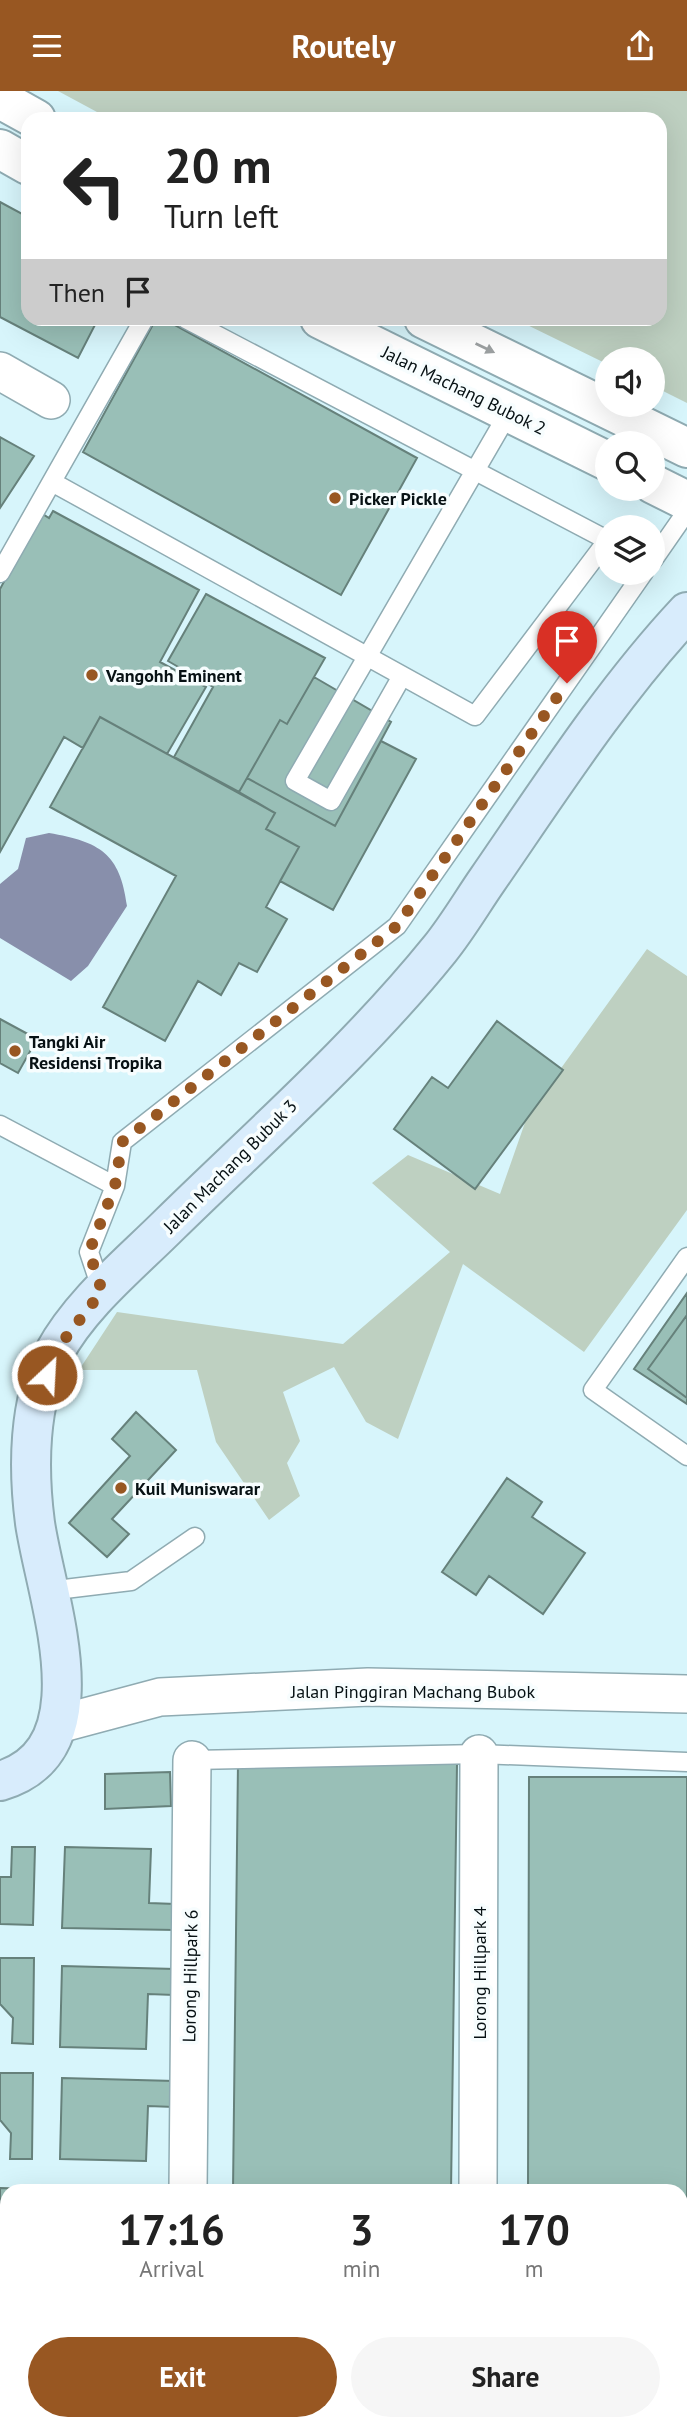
<!DOCTYPE html>
<html lang="en">
<head>
<meta charset="utf-8">
<style>
	:root { --surface:#fff; --page:#f6f6f6; --text:#222; --muted:#767676; --accent:#985722 }
	body { margin:0; font-family:"PT Sans",sans-serif; background:var(--page); color:var(--text); height:100vh; display:flex; flex-direction:column; font-size:26px; white-space:nowrap }
	* { box-sizing:border-box; margin:0 }
	p { font-size:23px; color:var(--muted) }
	.icon { flex:none; width:38px; height:38px; fill:none; stroke:currentColor; stroke-width:2; stroke-linecap:round; stroke-linejoin:round }
	.map { position:relative; flex:1; overflow:hidden }
	.drawer { position:absolute; left:0px; top:2093px; width:688px; height:247px; display:flex; flex-direction:column; background:var(--surface); border-radius:21px 21px 0 0; box-shadow:0 7px 28px #0002 }
	.drawer>* { flex:none }
	.guide { position:absolute; left:21px; top:21px; width:646px; height:214px; border-radius:21px; box-shadow:0 7px 28px #0002; background:#fff; color:var(--text); overflow:hidden }
	.fabs { position:absolute; left:595px; top:256px; display:grid; gap:14px }
	.fabs a { display:grid; place-items:center; width:70px; height:70px; border-radius:50%; background:var(--surface); box-shadow:0 7px 28px #0002; font-size:35px }
	.pin { position:absolute; display:grid; place-items:center; width:60px; height:60px; color:#fff; margin:-72px -30px; border-radius:50% 50% 50% 0; rotate:-45deg; box-shadow:0 0 7px #0007 }
	.pin .icon { rotate:45deg }
	.me { position:absolute; width:77px; margin:-38px; rotate:25deg; stroke-linejoin:round; filter:drop-shadow(0 0 5px #0008) }
	.turn { display:flex; align-items:center; gap:24px; height:147px; padding:0 28px; font-size:32px }
	.turn .icon { width:91px; height:91px; stroke-width:2.5 }
	.turn b { display:block; font-size:49px; line-height:60px }
	.then { display:flex; align-items:center; height:66px; padding:0 28px; background:#0003; gap:14px; font-size:26px }
	.eta { display:flex; justify-content:space-evenly; align-items:center; height:119px; text-align:center }
	.eta b { font-size:42px; font-weight:700; line-height:49px }
	.cta { display:flex; gap:14px; margin-top:auto; padding:14px 28px }
	.cta a { flex:1; height:80px; border-radius:42px; background:var(--accent); color:#fff; font-size:28px; font-weight:700; line-height:80px; text-align:center }
	.cta a+a { background:var(--page); color:var(--text) }
	header { display:flex; justify-content:space-between; align-items:center; height:91px; padding:0 28px; background:var(--accent); color:#fff; font-size:32px; font-weight:700 }
	.map>svg:first-child { display:block }
</style>
</head>
<body>
<header><svg class="icon" aria-label="menu" viewBox="0 0 24 24"><path d="M4 6h16M4 12h16M4 18h16"/></svg>Routely<svg class="icon" aria-label="share" viewBox="0 0 24 24"><path d="M12 15V3M7 8l5-5 5 5M5 13v7h14v-7"/></svg></header>
<div class="map">
<svg width="687" height="2339" viewBox="0 0 687 2339">
	<rect width="100%" height="100%" fill="#d7f5fb"/>
	<path fill="#bed0c1" d="M58,0H687V312L653,295V268H607V273L515,228H660V28H110Z
		M647,858L687,885V1119L584,1261L463,1173L398,1348L366,1331L334,1276L283,1301L300,1350L287,1372L300,1405L269,1429L216,1351L197,1279H79L117,1221L343,1253L450,1161L372,1092L408,1064L500,1103L528,1023Z"/>
	<path fill="#888fab" d="M49,742C100,751 120,762 127,815L88,875L71,890L0,847V793L18,778L26,747Z"/>
	<path fill="#99bfb7" stroke="#66817b" stroke-width="2" d="M0,111L28,126V228H98L78,267L0,226Z
		M156,228H164L417,367L341,504L83,361Z
		M0,346L34,365L0,417Z
		M53,420L199,499L160,571L206,596L167,663L100,626L83,657L64,646L0,761V498L41,422L49,427Z
		M206,503L325,567L287,633L280,629L239,701L174,666L213,596L168,570Z
		M314,586L391,631L335,735L247,687L280,629L287,633Z
		M100,626L275,722L266,738L299,756L266,816L287,828L257,881L239,872L221,904L198,890L165,950L103,916L176,785L50,716Z
		M381,650L416,668L333,819L280,790L299,756L266,738L275,722L239,701L247,687L335,735Z
		M0,928L37,948L18,982L0,972Z
		M497,930L563,979L475,1098L394,1038L432,986L448,997Z
		M687,1202V1313L634,1278Z
		M687,1224V1307L648,1278Z
		M136,1321L176,1359L112,1428L129,1443L107,1466L69,1432L130,1365L112,1348Z
		M507,1387L542,1411L532,1426L585,1462L543,1523L489,1485L476,1504L442,1481Z
		M238,1671L457,1673L451,2100H233Z
		M170,1681L171,1715L105,1718V1683Z
		M529,1686H687V2339H527V2333H681V2100H528Z
		M12,1756H35L33,1834L0,1833V1786H11Z
		M65,1756L151,1758L149,1812L175,1813V1839L62,1837Z
		M0,1867H34L33,1953L12,1952L13,1927L0,1913Z
		M62,1875L175,1878L174,1904L148,1903L146,1958L60,1956Z
		M0,1982H33L32,2068H10L11,2042L0,2029Z
		M62,1987L174,1990V2016L148,2015L146,2070L60,2068Z
		M0,2097L34,2098V2100H7V2153L0,2144Z
		M0,2212H7V2267L0,2259Z
		M0,2326H7V2333H32V2339H0Z
		M60,2333H127L172,2334V2339H59Z
		M230,2333H448V2339H230Z"/>
	<g fill="none" stroke-linecap="round" stroke-linejoin="round">
		<defs>
			<path id="service" d="M186,228L607,449
				M52,391L475,625L607,450
				M653,469L687,420
				M0,482L144,228
				M402,585L331,710L295,690L509,321
				M0,1034L115,1095
				M687,1166L593,1299L687,1365
				M102,1200L89,1161L115,1095L122,1051L397,835L644,481
				M48,1500L131,1490L195,1446
				M192,1669L479,1663L687,1671"/>
			<path id="minor" d="M0,280L51,309
				M59,1633L160,1606L368,1596L687,1603
				M188,2100L192,1669
				M478,2100L479,1663
				M186,2339V2333
				M478,2339V2333"/>
			<path id="tertiary" d="M0,8L36,28
				M0,58L28,74
				M320,228L607,370
				M424,228L687,357
				M653,393L687,410"/>
			<path id="secondary" d="M0,1690C106,1659 46,1508 35,1432C28,1378 28,1311 54,1262C81,1212 131,1172 170,1133C261,1044 359,958 439,859C457,837 472,811 488,788C550,698 613,600 687,521"/>
		</defs>
		<use href="#service" stroke="#8fabb2" stroke-width="21"/>
		<use href="#minor" stroke="#8fabb2" stroke-width="40"/>
		<use href="#tertiary" stroke="#8fabb2" stroke-width="42"/>
		<use href="#secondary" stroke="#8fabb2" stroke-width="42"/>
		<use href="#service" stroke="#fff" stroke-width="18"/>
		<use href="#minor" stroke="#fff" stroke-width="37"/>
		<use href="#tertiary" stroke="#fff" stroke-width="38"/>
		<use href="#secondary" stroke="#d8ecfc" stroke-width="38"/>
	</g>
	<defs><path id="oneway-solid" d="M-6-.8H1V-3.2L6.5 0L1 3.2V.8H-6Z" transform="scale(1.75)"/></defs>
	<use fill="#9ca0a1" href="#oneway-solid" transform="translate(485 257) rotate(26)"/>
	<g fill="none" stroke-linecap="round" stroke-linejoin="round">
		<path stroke="#985722" stroke-width="12" stroke-dasharray="0 21.6" d="M47,1284L54,1262L102,1200L89,1161L115,1095L122,1051L397,835L567,592"/>
	</g>
	<g fill="#985722" stroke="#f7fdfe" stroke-width="2.5">
		<circle cx="335" cy="407" r="7"/>
		<circle cx="92" cy="584" r="7"/>
		<circle cx="15" cy="960" r="7"/>
		<circle cx="121" cy="1397" r="7"/>
	</g>
	<g text-anchor="middle" dominant-baseline="central" stroke-width="7" stroke-linejoin="round" paint-order="stroke">
		<g font-size="18" fill="#071114" stroke="#f7fdfe">
			<text transform="translate(464 299) rotate(26)">Jalan Machang Bubok 2</text>
			<text transform="translate(230 1075) rotate(-45)">Jalan Machang Bubuk 3</text>
			<text x="413" y="1600">Jalan Pinggiran Machang Bubok</text>
			<text transform="translate(479 1882) rotate(-90)">Lorong Hillpark 4</text>
			<text transform="translate(190 1885) rotate(-89)">Lorong Hillpark 6</text>
		</g>
		<g font-size="18" font-weight="bold" fill="#071114" stroke="#f7fdfe" text-anchor="start">
			<text x="349" y="407">Picker Pickle</text>
			<text x="106" y="584">Vangohh Eminent</text>
			<text x="29" y="950">Tangki Air<tspan x="29" dy="21">Residensi Tropika</tspan></text>
			<text x="135" y="1397">Kuil Muniswarar</text>
		</g>
	</g>
</svg>
<div class="fabs">
<a><svg class="icon" aria-label="sound" viewBox="0 0 24 24"><path d="M4 9h4l5-4v14l-5-4H4zM17 9q2 3 0 6"/></svg></a>
<a><svg class="icon" aria-label="search" viewBox="0 0 24 24"><circle cx="10" cy="10" r="6"/><path d="M15 15l6 6"/></svg></a>
<a><svg class="icon" aria-label="layers" viewBox="0 0 24 24"><path d="M12 4l9 5-9 5-9-5zM3 14l9 5 9-5"/></svg></a>
</div>
<div class="pin" style="left:567px;top:592px;background:#d93025"><svg class="icon" aria-label="arrive" viewBox="0 0 24 24"><path d="M6 21V4h12l-3 4 3 4H6"/></svg></div>
<svg class="me" style="left:47px;top:1284px" viewBox="-20 -20 40 40"><circle r="17" fill="#985722" stroke="#fff" stroke-width="3"/><path d="M0-11L8 9 0 5-8 9z" fill="#fff"/></svg>
<div class="guide">
<div class="turn"><svg class="icon" aria-label="left" viewBox="0 0 24 24"><path d="M17 20v-9H6M10 6l-5 5 5 5"/></svg><div><b>20 m</b>Turn left</div></div>
<div class="then">Then<svg class="icon" aria-label="arrive" viewBox="0 0 24 24"><path d="M6 21V4h12l-3 4 3 4H6"/></svg></div>
</div>
<section class="drawer">
<div class="eta">
<div><b>17:16</b><p>Arrival</p></div>
<div><b>3</b><p>min</p></div>
<div><b>170</b><p>m</p></div>
</div>
<div class="cta"><a>Exit</a><a>Share</a></div>
</section>
</div>
</body>
</html>
